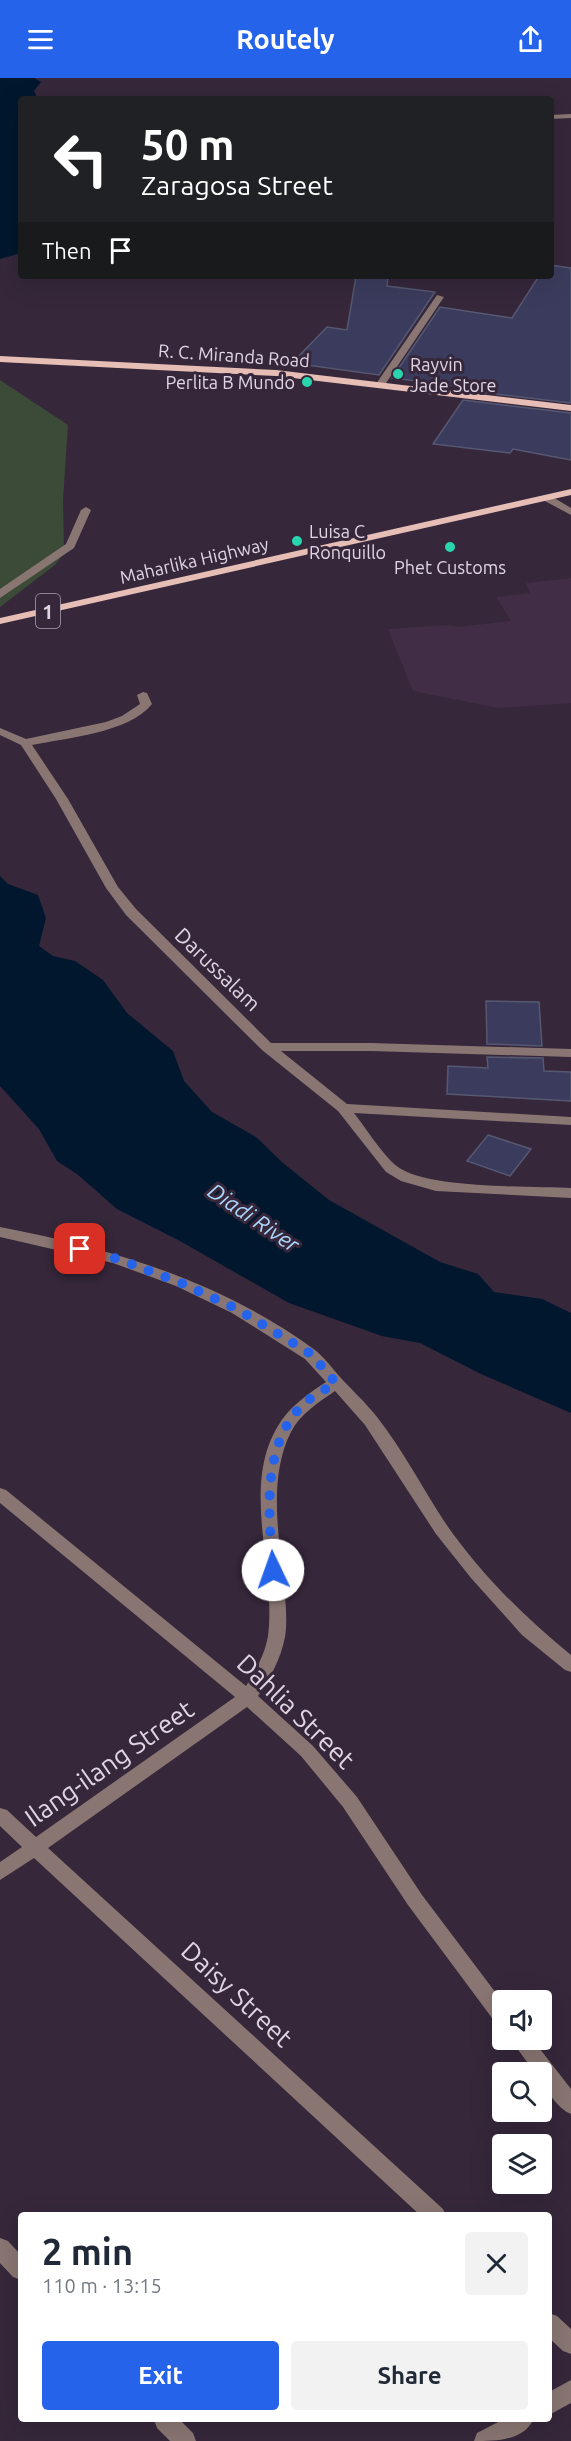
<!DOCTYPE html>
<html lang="en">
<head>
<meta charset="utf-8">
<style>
	:root { --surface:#fff; --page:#f2f2f3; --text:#1f2937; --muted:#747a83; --accent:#2563eb }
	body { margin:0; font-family:Ubuntu,sans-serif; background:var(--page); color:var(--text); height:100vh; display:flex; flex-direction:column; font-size:22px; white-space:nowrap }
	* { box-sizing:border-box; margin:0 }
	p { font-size:20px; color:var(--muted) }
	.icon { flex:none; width:33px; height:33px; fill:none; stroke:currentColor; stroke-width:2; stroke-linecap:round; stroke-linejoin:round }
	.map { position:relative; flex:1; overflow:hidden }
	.side { position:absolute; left:18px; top:2134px; width:534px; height:210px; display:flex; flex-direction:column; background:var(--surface); border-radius:6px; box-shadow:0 6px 24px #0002 }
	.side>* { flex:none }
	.top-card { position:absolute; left:18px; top:18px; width:536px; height:183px; border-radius:6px; box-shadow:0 6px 24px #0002; background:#202124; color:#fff; overflow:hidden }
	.tools { position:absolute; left:492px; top:1912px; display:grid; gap:12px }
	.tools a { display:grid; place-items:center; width:60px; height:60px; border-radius:6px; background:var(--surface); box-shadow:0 6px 24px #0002; font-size:30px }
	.pin { position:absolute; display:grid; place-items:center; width:51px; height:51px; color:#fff; margin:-26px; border-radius:12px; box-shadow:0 3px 9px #0006 }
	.me { position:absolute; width:66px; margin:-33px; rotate:357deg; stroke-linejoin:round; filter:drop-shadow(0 0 4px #0008) }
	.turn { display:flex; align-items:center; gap:21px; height:126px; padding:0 24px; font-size:27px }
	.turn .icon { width:78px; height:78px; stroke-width:2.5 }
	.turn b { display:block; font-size:42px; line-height:51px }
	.then { display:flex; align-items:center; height:57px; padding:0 24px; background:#0003; gap:12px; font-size:22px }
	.round { display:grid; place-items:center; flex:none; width:63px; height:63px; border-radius:6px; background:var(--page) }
	.headline { display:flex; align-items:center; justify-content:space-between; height:102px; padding:0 24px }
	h1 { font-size:36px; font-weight:700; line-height:45px }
	.action { display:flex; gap:12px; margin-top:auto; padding:12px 24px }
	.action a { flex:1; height:69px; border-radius:6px; background:var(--accent); color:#fff; font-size:24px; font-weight:700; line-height:69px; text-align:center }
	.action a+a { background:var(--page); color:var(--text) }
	header { display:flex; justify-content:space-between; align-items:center; height:78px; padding:0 24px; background:var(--accent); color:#fff; font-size:27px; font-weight:700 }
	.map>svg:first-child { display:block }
</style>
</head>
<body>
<header><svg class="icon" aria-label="menu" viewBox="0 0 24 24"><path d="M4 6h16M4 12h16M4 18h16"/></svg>Routely<svg class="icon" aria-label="share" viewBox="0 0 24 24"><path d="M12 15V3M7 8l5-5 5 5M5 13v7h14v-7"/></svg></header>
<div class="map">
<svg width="571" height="2363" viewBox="0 0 571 2363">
	<rect width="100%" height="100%" fill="#36273b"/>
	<path fill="#412d46" d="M571,500V625L499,630L413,613L388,551L447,547L458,549L511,543L496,519L530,515L526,505Z"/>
	<path fill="#3c4b38" d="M0,302L68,347L63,422L64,475L55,487L0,529Z"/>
	<path fill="#00172d" d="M0,0H34L41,4L34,13L38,21H21V175L0,181Z
		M0,798L8,806L38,817L46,840L39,868L53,878L75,883L103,902L127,935L173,973L184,1003L212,1034L256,1059L283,1085L329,1122L440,1184L478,1196L494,1214L542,1221L571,1235V1335L481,1296L420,1265L382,1258L289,1225L180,1163L117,1131L77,1096L57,1083L39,1051L0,1008Z"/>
	<path fill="#3b3c5d" stroke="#565872" stroke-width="1.5" d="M550,187L571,190V325L470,313L472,310L392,300L440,229L512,240L539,198H550Z
		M356,198L388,199L387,208L435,214L379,297L292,285L327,249L347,252Z
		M463,322L571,335V382L513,371L510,375L433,366Z
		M486,923L539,924L542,968L487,966Z
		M487,979L543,980L544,993L571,994V1023L447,1016L448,988L488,990Z
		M488,1057L531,1071L510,1098L467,1083Z"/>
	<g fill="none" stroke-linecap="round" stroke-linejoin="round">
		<path fill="#897672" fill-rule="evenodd" d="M571,36V40L550,41V37Z
			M437,217L444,219L384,308H378L376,306Z
			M543,418H551L571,430V437L543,422Z
			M86,429L91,432L74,470L0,520V511L66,466L81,432Z
			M143,614L147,615L152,626C129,655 66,660 32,667L68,721L118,809L136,831L271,965H371L571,971V979L371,973H281L347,1026L571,1039V1047L354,1035C366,1050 383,1078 398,1089C428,1111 530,1108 571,1110V1120L436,1113L401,1103L386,1094L338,1033L262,972L126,837L106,810L56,721L21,667L0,657V650L26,661L106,644L122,638L140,626L137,617Z
			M0,1149C111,1170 223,1204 315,1272C324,1279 332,1290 340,1299C352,1312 366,1325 377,1339C403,1372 423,1411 446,1446C480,1495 525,1540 571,1577V1594L565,1592L522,1557L471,1500L436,1456L365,1347L335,1313C319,1324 300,1336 291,1354C269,1397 278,1453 283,1499C285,1519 288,1540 285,1559C281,1581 270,1600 258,1618L313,1668L357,1719L422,1817L502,1923V1946L495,1944L408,1827L343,1729L301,1678L247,1629L48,1770L443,2131L446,2138H421L34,1780L0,1802V1784L22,1769L0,1748V1730L7,1732L36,1759L235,1619L0,1425V1410L6,1412L246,1608C256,1592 265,1576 268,1558C277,1488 237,1401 284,1339C296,1324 311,1314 326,1304L305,1281L232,1235L176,1208L113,1185L0,1159Z
			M511,1962H533L571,2011V2036C558,2031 542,2009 542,1995H535Z
			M0,2160L8,2163L21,2177V2202L13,2199L0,2185Z
			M549,2235L557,2238L571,2251V2276L563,2273L549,2260Z
			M571,2302V2325L549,2337V2314Z
			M154,2342H180L193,2355L196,2363H170L157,2350Z
			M502,2342H533C523,2363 495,2363 474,2363L477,2355Z"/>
		<path fill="#e6beb6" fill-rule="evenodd" d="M0,278L276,292L571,327V333L276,298L0,284Z
			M571,411V417L0,546V540Z"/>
	</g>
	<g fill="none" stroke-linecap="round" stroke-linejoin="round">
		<path stroke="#2563eb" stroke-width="10" stroke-dasharray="0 18" d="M80,1171L118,1181L181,1205L237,1231L311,1276L336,1305C326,1311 314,1317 305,1325C260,1365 269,1439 273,1492"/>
	</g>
	<g fill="#28d5ad" stroke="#36273b" stroke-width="2">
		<circle cx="398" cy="296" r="6"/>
		<circle cx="307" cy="304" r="6"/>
		<circle cx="297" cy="463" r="6"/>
		<circle cx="450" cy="469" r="6"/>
	</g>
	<g text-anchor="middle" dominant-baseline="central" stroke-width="6" stroke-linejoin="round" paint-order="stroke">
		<g font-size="18" fill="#e0d5e3" stroke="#36273b">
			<text transform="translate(234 277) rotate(4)">R. C. Miranda Road</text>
			<text transform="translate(194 482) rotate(-13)">Maharlika Highway</text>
		</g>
		<g font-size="18" fill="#e0d5e3" stroke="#36273b" text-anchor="start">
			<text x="410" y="286">Rayvin<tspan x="410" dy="21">Jade Store</tspan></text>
			<text x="295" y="304" text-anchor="end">Perlita B Mundo</text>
			<text x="309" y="453">Luisa C<tspan x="309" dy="21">Ronquillo</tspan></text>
			<text x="450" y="489" text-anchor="middle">Phet Customs</text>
		</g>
		<rect fill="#36273b" stroke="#ada1b1" stroke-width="1.5" x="36" y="516" width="24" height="34" rx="4.5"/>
		<g font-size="20" font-weight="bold" fill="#e0d5e3">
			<text x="48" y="533">1</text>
		</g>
		<g font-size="21" fill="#e0d5e3" stroke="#36273b">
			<text transform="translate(218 891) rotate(44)">Darussalam</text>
		</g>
		<g font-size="22" font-style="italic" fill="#acd8fd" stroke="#36273b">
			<text transform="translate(254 1139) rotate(34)">Diadi River</text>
		</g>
		<g font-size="26" fill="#e0d5e3" stroke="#36273b">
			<text transform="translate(296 1633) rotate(44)">Dahlia Street</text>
			<text transform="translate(109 1685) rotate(-35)">Ilang-ilang Street</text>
			<text transform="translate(237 1916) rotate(43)">Daisy Street</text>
		</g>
	</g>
</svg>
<div class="tools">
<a><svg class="icon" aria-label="sound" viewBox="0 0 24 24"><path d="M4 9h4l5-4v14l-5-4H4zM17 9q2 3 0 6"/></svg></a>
<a><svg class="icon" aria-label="search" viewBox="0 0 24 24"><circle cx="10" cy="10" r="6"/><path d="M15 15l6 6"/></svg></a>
<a><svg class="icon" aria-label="layers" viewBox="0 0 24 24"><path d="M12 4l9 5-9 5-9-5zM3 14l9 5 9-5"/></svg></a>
</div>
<div class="pin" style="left:80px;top:1171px;background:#d93025"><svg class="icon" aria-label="arrive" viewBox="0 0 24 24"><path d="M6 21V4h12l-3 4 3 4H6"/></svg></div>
<svg class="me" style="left:273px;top:1492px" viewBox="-20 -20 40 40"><circle r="19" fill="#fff"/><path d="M0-13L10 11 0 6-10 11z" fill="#2563eb"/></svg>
<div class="top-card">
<div class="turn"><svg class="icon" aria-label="left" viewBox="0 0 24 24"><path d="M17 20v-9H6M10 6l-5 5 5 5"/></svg><div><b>50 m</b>Zaragosa Street</div></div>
<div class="then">Then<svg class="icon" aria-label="arrive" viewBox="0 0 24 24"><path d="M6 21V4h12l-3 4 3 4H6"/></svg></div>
</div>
<section class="side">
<div class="headline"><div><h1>2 min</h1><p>110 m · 13:15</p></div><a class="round"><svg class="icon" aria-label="close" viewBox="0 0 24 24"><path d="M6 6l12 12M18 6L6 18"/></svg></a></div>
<div class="action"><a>Exit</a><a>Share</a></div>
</section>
</div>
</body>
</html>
